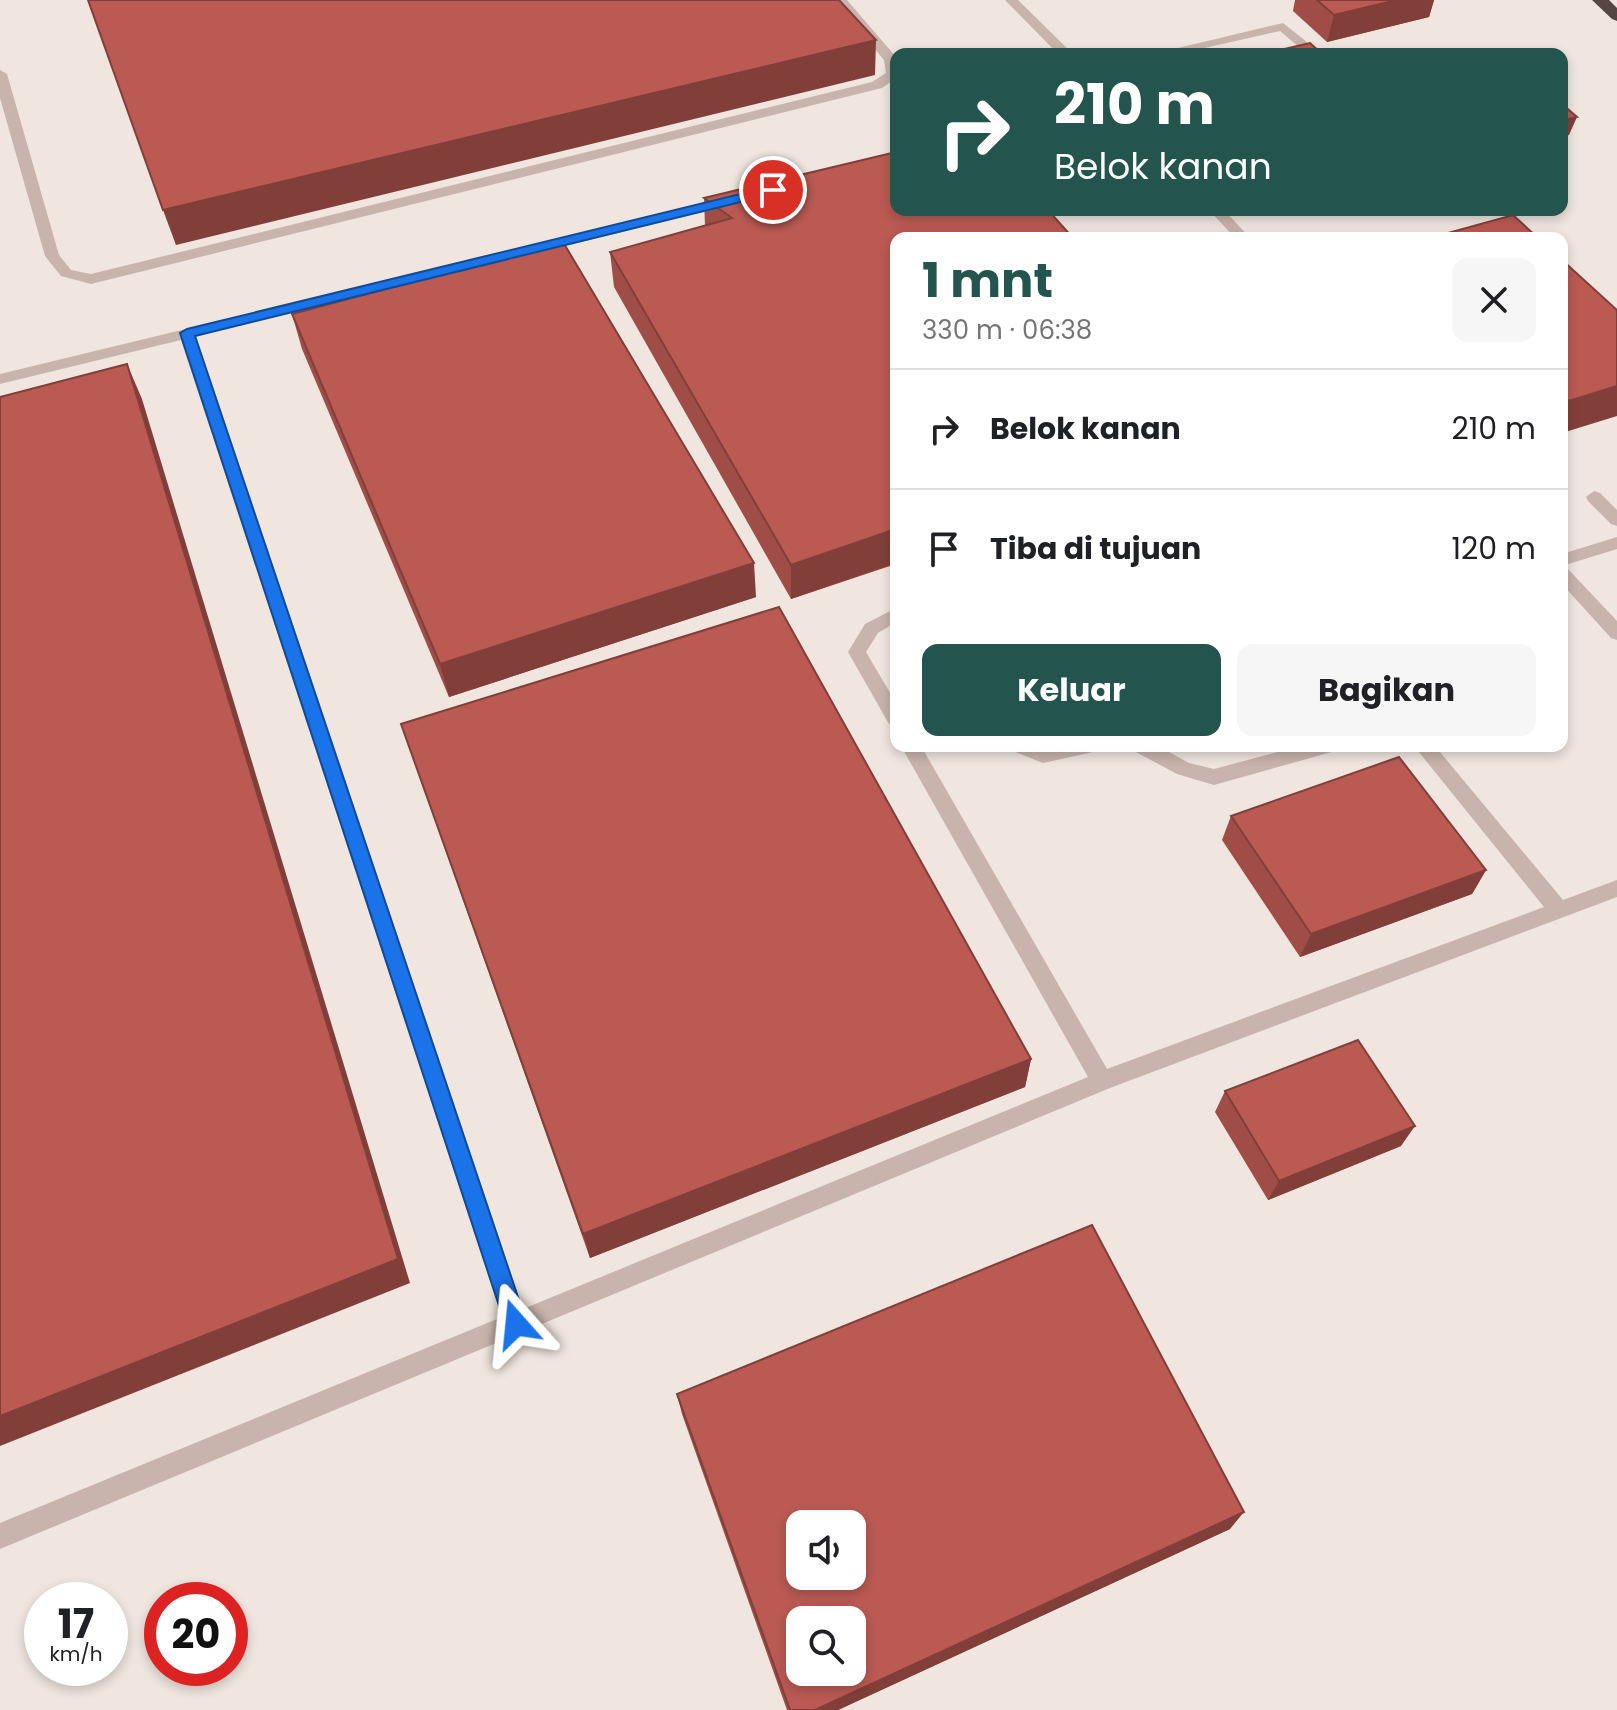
<!DOCTYPE html>
<html lang="id">
<head>
<meta charset="utf-8">
<style>
	:root { --surface:#fff; --page:#f6f6f6; --text:#202124; --muted:#757577; --line:#e0e0e0; --accent:#24544e }
	body { margin:0; font-family:Poppins,sans-serif; background:var(--page); color:var(--text); height:100vh; display:flex; flex-direction:column; font-size:30px; white-space:nowrap }
	* { box-sizing:border-box; margin:0 }
	p { font-size:26px; color:var(--muted) }
	.icon { flex:none; width:44px; height:44px; fill:none; stroke:currentColor; stroke-width:2; stroke-linecap:round; stroke-linejoin:round }
	.map { position:relative; flex:1; overflow:hidden }
	.details { position:absolute; left:890px; top:232px; width:678px; height:520px; display:flex; flex-direction:column; background:var(--surface); border-radius:16px; box-shadow:0 4px 12px #0003 }
	.details>* { flex:none }
	.hud { position:absolute; left:890px; top:48px; width:678px; height:168px; border-radius:16px; box-shadow:0 4px 12px #0003; background:#24544e; color:#fff; overflow:hidden }
	.fabs { position:absolute; left:786px; top:1510px; display:grid; gap:16px }
	.fabs a { display:grid; place-items:center; width:80px; height:80px; border-radius:16px; background:var(--surface); box-shadow:0 4px 12px #0003; font-size:40px }
	.speed { position:absolute; left:24px; top:1582px; display:flex; gap:16px; font-size:40px; font-weight:700; text-align:center }
	.speed>* { display:grid; place-content:center; width:104px; height:104px; border-radius:50%; background:var(--surface); box-shadow:0 4px 12px #0003; line-height:1 }
	.speed small { font-size:20px; font-weight:400 }
	.speed .limit { border:12px solid #d22; background:#fff; color:#111 }
	.pin { position:absolute; display:grid; place-items:center; width:68px; height:68px; color:#fff; margin:-34px; border:4px solid #fff; border-radius:50%; box-shadow:0 2px 8px #0007 }
	.me { position:absolute; width:88px; margin:-44px; rotate:342deg; stroke-linejoin:round; filter:drop-shadow(0 0 6px #0008) }
	.turn { display:flex; align-items:center; gap:28px; height:168px; padding:0 32px; font-size:36px }
	.turn .icon { width:104px; height:104px; stroke-width:2.5 }
	.turn b { display:block; font-size:56px; line-height:68px }
	.round { display:grid; place-items:center; flex:none; width:84px; height:84px; border-radius:16px; background:var(--page) }
	.headline { display:flex; align-items:center; justify-content:space-between; height:136px; padding:0 32px }
	h1 { font-size:48px; font-weight:700; line-height:60px; color:var(--accent) }
	.action { display:flex; gap:16px; margin-top:auto; padding:16px 32px }
	.action a { flex:1; height:92px; border-radius:16px; background:var(--accent); color:#fff; font-size:32px; font-weight:700; line-height:92px; text-align:center }
	.action a+a { background:var(--page); color:var(--text) }
	ul { padding:0; list-style:none }
	li { display:flex; align-items:center; gap:24px; height:120px; padding:0 32px; border-top:2px solid var(--line) }
	li div { flex:1 }
	li b { display:block; font-size:30px }
	li em { font-style:normal }
	.map>svg:first-child { display:block }
</style>
</head>
<body>
<div class="map">
<svg width="1617" height="1710" viewBox="0 0 1617 1710">
	<rect width="100%" height="100%" fill="#f0e5df"/>
	<g fill="none" stroke-linecap="round" stroke-linejoin="round">
		<path fill="#c8b4ac" fill-rule="evenodd" d="M834,0H847L896,57V78L882,88L91,284L61,276L45,256L0,98V70L7,74L59,255L71,270L91,274L872,82L886,73L884,60Z
			M1005,0H1018L1073,54H1058Z
			M1283,23L1322,54H1307L1280,31L1178,54H1153Z
			M731,197L738,201L736,204L196,336L523,1309L1088,1077L901,746H921L1107,1069L1544,907L1414,746H1435L1563,900L1617,880V897L1110,1088L0,1549V1523L502,1317L181,340L0,384V374Z
			M1209,210H1224L1250,238H1235Z
			M1594,491L1600,493L1617,510V526L1611,524L1588,501L1586,497Z
			M1617,537V549L1562,566V554Z
			M1562,567L1568,569L1617,621V640L1611,638L1562,584Z
			M896,608V622L878,633L866,652L896,703V726L889,724L848,652L865,624Z
			M1010,746H1099L1096,751L1089,753L1043,763L1013,751Z
			M1131,746H1158L1189,763L1214,769L1300,746H1338L1335,751L1328,753L1214,785L1177,774L1134,751Z"/>
		<path fill="#564542" fill-rule="evenodd" d="M1592,0H1609L1617,8V21L1612,19Z"/>
	</g>
	<path fill="#a04d47" d="M1295,0H1434L1429,17L1327,42L1293,11Z
		M704,198L896,238V564L791,599L614,287L610,252L705,226Z
		M1562,260L1617,310L1562,433Z
		M292,314L756,597L449,697L302,349Z
		M401,724L1031,1059L1025,1087L590,1258L412,756Z
		M1231,816L1486,870L1472,894L1300,957L1222,840Z
		M1225,1091L1401,1146L1268,1200L1215,1112Z
		M677,1394L1230,1529L838,1710H787L682,1414Z"/>
	<path fill="#823f3a" d="M1397,0H1434L1429,17L1327,42L1334,15Z
		M876,40L875,75L176,245L163,210Z
		M1577,117L1569,135L1562,137V120Z
		M127,364L142,399L410,1283L0,1446V1416Z
		M1617,386V416L1562,433V415L1569,401Z
		M896,529V563L791,599V565Z
		M754,563L756,597L449,697L440,664Z
		M1486,870L1472,894L1300,957L1311,934Z
		M1031,1059L1025,1087L590,1258L583,1234Z
		M1415,1126L1401,1146L1268,1200L1279,1181Z
		M1244,1512L1230,1529L838,1710H815Z"/>
	<path fill="#ba5a53" stroke="#823f3a" stroke-width="2" fill-rule="evenodd" d="M88,0H839L876,40L163,210Z
		M1317,0H1397L1334,15Z
		M1310,43L1322,54H1262Z
		M1562,104L1577,117L1562,120Z
		M896,152V210H1048L1073,238H896V529L791,565L610,252L732,218L704,198Z
		M1513,215L1538,238H1430Z
		M563,242L754,563L440,664L292,314Z
		M1562,260L1617,310V386L1569,401L1562,394Z
		M127,364L398,1259L0,1416V397Z
		M779,607L1031,1059L583,1234L401,724Z
		M1399,757L1486,870L1311,934L1231,816Z
		M1358,1040L1415,1126L1279,1181L1225,1091Z
		M1092,1225L1244,1512L815,1710H790L677,1394ZM800,1524H852V1576H800ZM800,1620H852V1672H800Z"/>
	<path fill="#1a73e8" stroke="#114b97" stroke-width="2" d="M773,186L777,188V193L195,336L527,1324L524,1331L516,1334L508,1331L505,1324L180,333L187,329Z"/>
</svg>
<div class="fabs">
<a><svg class="icon" aria-label="sound" viewBox="0 0 24 24"><path d="M4 9h4l5-4v14l-5-4H4zM17 9q2 3 0 6"/></svg></a>
<a><svg class="icon" aria-label="search" viewBox="0 0 24 24"><circle cx="10" cy="10" r="6"/><path d="M15 15l6 6"/></svg></a>
</div>
<div class="speed"><div>17<small>km/h</small></div><div class="limit">20</div></div>
<div class="pin" style="left:773px;top:190px;background:#d93025"><svg class="icon" aria-label="arrive" viewBox="0 0 24 24"><path d="M6 21V4h12l-3 4 3 4H6"/></svg></div>
<svg class="me" style="left:516px;top:1324px" viewBox="-20 -20 40 40"><path d="M0-17L14 15 0 8-14 15z" fill="#1a73e8" stroke="#fff" stroke-width="4"/></svg>
<div class="hud">
<div class="turn"><svg class="icon" aria-label="right" viewBox="0 0 24 24"><path d="M7 20v-9h11M14 6l5 5-5 5"/></svg><div><b>210 m</b>Belok kanan</div></div>
</div>
<section class="details">
<div class="headline"><div><h1>1 mnt</h1><p>330 m · 06:38</p></div><a class="round"><svg class="icon" aria-label="close" viewBox="0 0 24 24"><path d="M6 6l12 12M18 6L6 18"/></svg></a></div>
<ul>
<li><svg class="icon" aria-label="right" viewBox="0 0 24 24"><path d="M7 20v-9h11M14 6l5 5-5 5"/></svg><div><b>Belok kanan</b></div><em>210 m</em></li>
<li><svg class="icon" aria-label="arrive" viewBox="0 0 24 24"><path d="M6 21V4h12l-3 4 3 4H6"/></svg><div><b>Tiba di tujuan</b></div><em>120 m</em></li>
</ul>
<div class="action"><a>Keluar</a><a>Bagikan</a></div>
</section>
</div>
</body>
</html>
